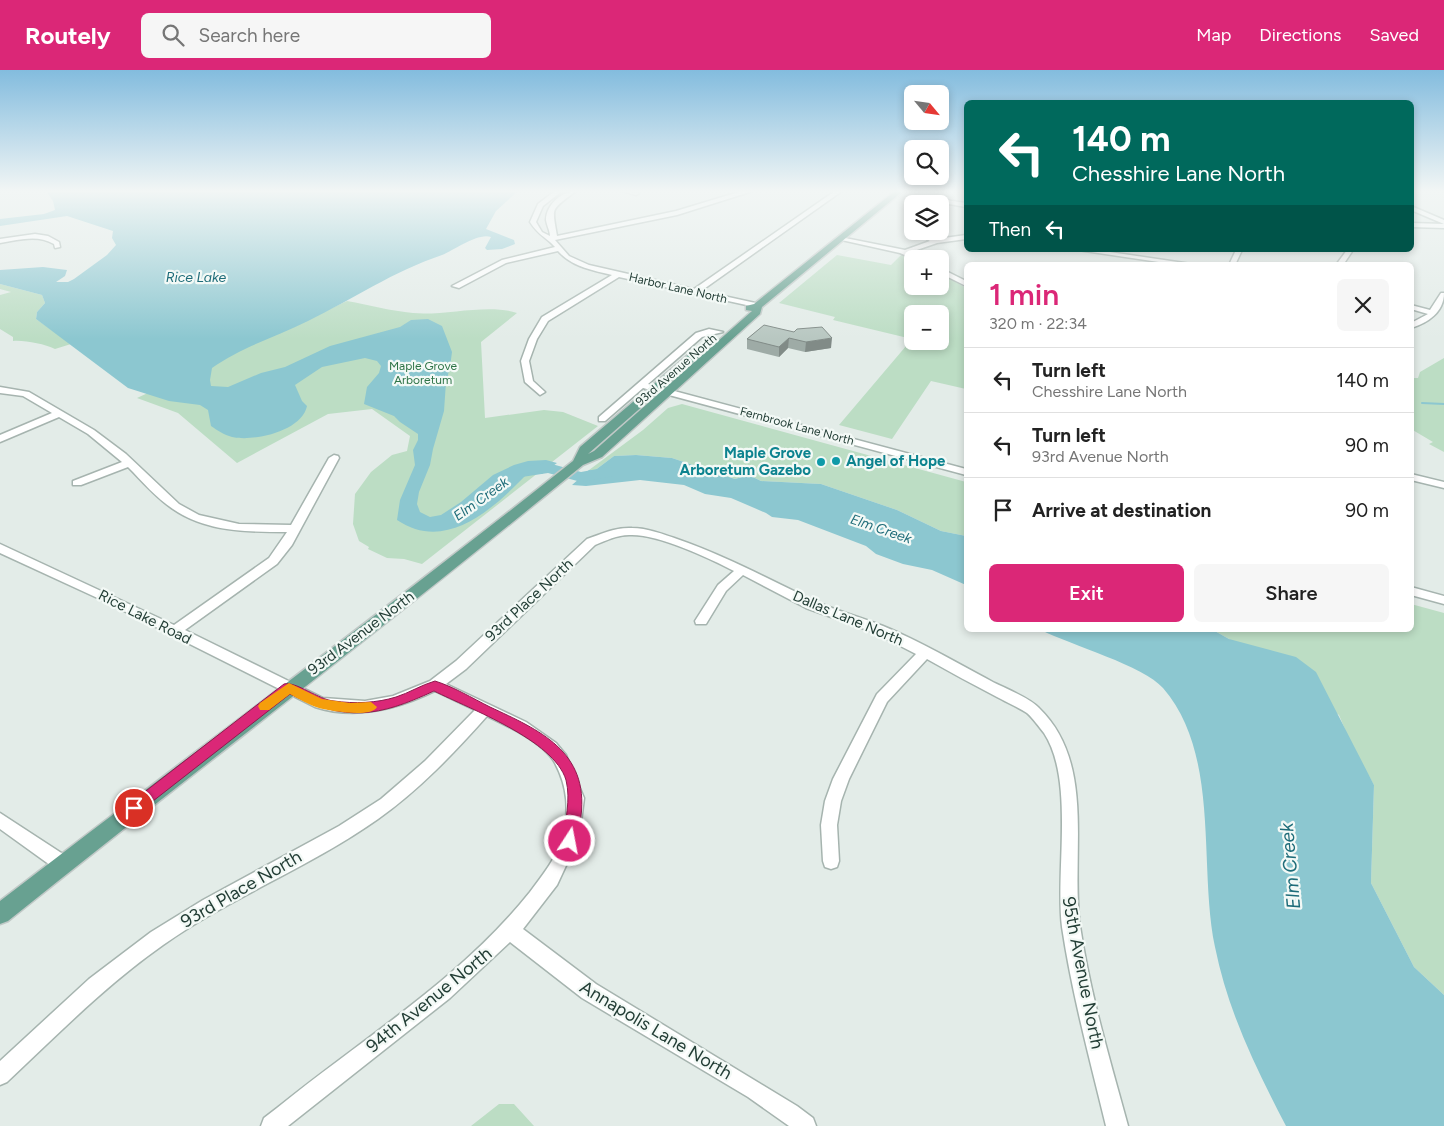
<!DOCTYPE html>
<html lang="en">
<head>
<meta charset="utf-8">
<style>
	:root { --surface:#fff; --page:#f6f6f6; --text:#222; --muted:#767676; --line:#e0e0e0; --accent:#db2777 }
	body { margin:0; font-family:Figtree,sans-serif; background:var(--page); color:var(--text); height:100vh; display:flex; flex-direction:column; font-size:19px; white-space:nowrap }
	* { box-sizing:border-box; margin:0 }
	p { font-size:16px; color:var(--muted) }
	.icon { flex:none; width:28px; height:28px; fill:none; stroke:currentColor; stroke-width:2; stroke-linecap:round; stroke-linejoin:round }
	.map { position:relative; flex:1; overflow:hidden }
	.details { position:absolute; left:964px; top:192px; width:450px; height:370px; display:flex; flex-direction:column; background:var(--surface); border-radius:8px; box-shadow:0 2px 8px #0003 }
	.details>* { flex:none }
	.banner { position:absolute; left:964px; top:30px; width:450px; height:152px; border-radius:8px; box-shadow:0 2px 8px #0003; background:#00695c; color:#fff; overflow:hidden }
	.needle { width:32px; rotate:119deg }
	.fabs { position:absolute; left:904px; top:15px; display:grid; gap:10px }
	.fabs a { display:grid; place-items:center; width:45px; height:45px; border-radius:8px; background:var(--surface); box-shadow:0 2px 8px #0003; font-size:25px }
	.pin { position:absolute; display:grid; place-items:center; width:42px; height:42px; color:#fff; margin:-21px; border:2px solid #fff; border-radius:50%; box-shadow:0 1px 5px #0007 }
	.me { position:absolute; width:55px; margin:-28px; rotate:11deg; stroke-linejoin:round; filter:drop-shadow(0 0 4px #0008) }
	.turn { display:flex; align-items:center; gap:18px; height:105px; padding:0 25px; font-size:22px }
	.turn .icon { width:65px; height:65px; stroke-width:2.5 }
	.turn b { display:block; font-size:35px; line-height:42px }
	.then { display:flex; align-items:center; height:48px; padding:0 25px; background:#0003; gap:10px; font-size:19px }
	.round { display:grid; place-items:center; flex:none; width:52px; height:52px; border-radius:8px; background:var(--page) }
	.summary { display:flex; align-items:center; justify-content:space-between; height:85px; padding:0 25px }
	h1 { font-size:30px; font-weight:600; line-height:38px; color:var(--accent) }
	.action { display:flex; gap:10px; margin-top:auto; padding:10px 25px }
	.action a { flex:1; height:58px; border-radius:8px; background:var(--accent); color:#fff; font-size:20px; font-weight:600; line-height:58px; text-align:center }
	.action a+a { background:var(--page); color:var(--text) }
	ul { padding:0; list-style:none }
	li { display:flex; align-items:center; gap:15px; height:65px; padding:0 25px; border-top:1px solid var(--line) }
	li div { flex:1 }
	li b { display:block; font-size:19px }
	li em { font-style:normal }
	header { display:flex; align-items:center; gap:30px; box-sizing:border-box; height:70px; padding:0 25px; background:var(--accent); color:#fff }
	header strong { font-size:24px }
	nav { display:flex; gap:28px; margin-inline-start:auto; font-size:18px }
	.search { width:350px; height:45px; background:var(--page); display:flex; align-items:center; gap:12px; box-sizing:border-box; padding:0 18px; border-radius:8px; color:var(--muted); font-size:19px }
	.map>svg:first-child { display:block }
</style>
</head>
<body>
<header>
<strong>Routely</strong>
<div class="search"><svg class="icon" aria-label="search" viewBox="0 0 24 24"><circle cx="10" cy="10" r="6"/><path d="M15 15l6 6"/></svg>Search here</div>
<nav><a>Map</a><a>Directions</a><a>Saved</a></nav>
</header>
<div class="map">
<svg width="1444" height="1056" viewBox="0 0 1444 1056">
	<rect width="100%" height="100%" fill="#e3ece8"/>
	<path fill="#bcddc4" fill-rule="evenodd" d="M902,184L913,189L912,216H940V203L966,218V319L931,311L892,369L839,355L912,269L833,250L835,247L779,233L837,185L891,195ZM912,244H940V271H912Z
		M0,214L42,225L45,233L37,242L36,249L71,274L55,279C44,274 25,270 13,271V267L0,259V225L11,222L0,219Z
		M347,231C369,235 391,241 413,243C445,246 488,233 517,243L481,272L485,348L544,340L563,342L598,356L422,494L404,489L387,488L368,479L369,477L359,471L353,454L355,424L371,402L392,385L407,381L410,366L372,339L328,344L237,393L178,343L137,328Z
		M1444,288V382L1429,374L1433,372L1411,359V308H1418L1420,302Z
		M682,334L966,412V466L941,461L897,440L821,414L761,411L749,405L735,409L672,388L636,385L614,386L594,401L589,400L643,360L668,338Z
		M1411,534L1444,543V925L1414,897L1371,813L1374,715L1352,676L1339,645L1229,569L1213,560H1411Z
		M499,1034H514L534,1056H471Z"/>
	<path fill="#8cc7d0" d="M46,121H518L496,141L486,159L514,170L515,174L502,179L487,180L485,178L491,167C479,162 454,180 442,185C394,201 353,229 308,251C276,267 241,277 212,298L210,310L211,316L228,317L261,303L285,297L330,276L400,257L411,250L428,249L442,256L452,282L450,297L446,312L444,341L433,379L430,395L419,422L417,434L420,442L430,447L441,445L461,432L493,405L514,395L528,391L546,390L557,393L542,404H527C493,439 446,483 397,450L400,430L415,395L413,380L418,370V364L400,352L394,346L364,334L367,317L379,303L381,296L377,291L365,288L322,297L295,315L302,331L307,336C302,361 254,372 232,367C224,365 217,360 211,356L208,340L200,335L169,331L128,318L36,249L37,242L45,233L42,225L0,214V200L43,197L67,200L65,206L56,212H68L74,209L107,185L116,175L112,168L113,161L67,146L0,156V149L44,144L55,140L53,131Z
		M636,385L672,388L735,409L749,405L761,411L821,414L897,440L941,461L966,466V515L932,500L903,494L876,484L866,476L798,450L772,447L766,443L731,428L705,424L684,415L640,410L586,416L572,415L589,400L594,401L614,386Z
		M1041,560H1213L1229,569L1296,587L1316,602L1374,715L1371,813L1414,897L1444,925V1056H1286C1256,998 1228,942 1215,877C1198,796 1221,685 1163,618C1144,596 1071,575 1041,560Z"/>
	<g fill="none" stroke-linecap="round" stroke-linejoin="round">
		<path stroke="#8cc7d0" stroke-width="2" d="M1422,333L1444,334"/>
		<path fill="#8cc7d0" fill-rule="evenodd" d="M548,393L581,402L608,397L614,398L616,402L614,406L581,412L548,403L522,407L516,406L514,402L516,398Z"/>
		<defs>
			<path id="minor" d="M555,121H562L543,136L536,152L542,162L550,166C550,161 547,156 546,150C546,135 562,121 576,121C550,141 552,136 557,166L676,141L742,121H753L677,145L555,170L569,186L589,195L694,219L835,121H842L701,221L760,234V238L619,207L548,251L537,269L529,291L533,311L545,322L540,325L525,312L521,291L529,269L542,247L612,205C592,200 572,197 558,181L506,193L459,218L452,216L502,190L555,177C545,166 539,166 530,152L538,134Z
				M622,121L639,123L636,125Z
				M945,130L966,133V137L943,133Z
				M1411,136L1444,150V154L1411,140Z
				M1411,153L1444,154V158L1411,157Z
				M913,161H921L937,169L966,165V169L937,173L911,182L923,189H914L900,183L837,169L840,167L905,180L930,171Z
				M35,164L48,166L59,172L60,177L55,178L54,174C37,164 19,170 0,173V169Z
				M1078,180H1096L1198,195H1179Z
				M1236,180H1242L1235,195H1229Z
				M1347,180H1353L1343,195H1336Z
				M940,198L966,211V216L940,203Z
				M1441,223H1444C1444,242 1428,253 1411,258V253L1428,244L1411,239V235L1430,240Z
				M709,259L723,262L702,267L648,314L966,399V405L643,318L605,351H599V347L696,263Z
				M0,317L29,322L94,360L126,384L179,434L199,445L239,454L291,455L329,388L334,385L338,386L339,388L292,475L277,494L185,560L323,628L365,631L393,626L430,611L456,591L587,469C601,464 616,457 632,458C647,458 663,464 677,469C720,484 759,504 800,524C826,538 855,545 883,556C920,571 955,592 991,611C1004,618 1029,627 1039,638C1097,694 1070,785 1080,856C1090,924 1110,990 1128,1056H1106C1090,990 1072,924 1062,857C1055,802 1075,710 1044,663C1039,657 1033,648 1027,643C1018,637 1006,632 997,627C974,615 950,602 927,589L887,632L849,709L841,731L837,755L839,791L837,797L831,799L825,797L823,791L821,755L825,731L833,709L877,624L916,584L873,562L806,538L743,505L726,521L706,554H696L695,551L718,515L734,501C709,488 660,465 632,465C619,464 607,470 595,475L466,599L446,614L526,652L556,673L566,685L584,728L579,768L576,774L557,815L523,859L596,914L797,1036L813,1048L816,1056H789L748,1027L582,928L510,872L450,928L288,1056H261L264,1048L277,1038C363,968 461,909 530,822C542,806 558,786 563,766C569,740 568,718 555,693C544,673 508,656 487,646C454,683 419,720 378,749C310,797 231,827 163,875C106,915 57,965 7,1012L0,1015V991L89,909L151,862L203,830L339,756L381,729L425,691L475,640L435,621C398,639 355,650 315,637L104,531L0,483V474L174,555L269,488L287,462C248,462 206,462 173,439C156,428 142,411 128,397L81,415H73V411L122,392L88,364L59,347L0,372V365L52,343L23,326L0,323Z
				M1411,404L1444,412V418L1411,410Z
				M1411,517L1444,526V534L1411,525Z
				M0,743L69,788L71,794L69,800L63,802L57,800L0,759Z"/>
			<path id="major" d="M895,121H903L762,237L760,244L602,387L583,395C394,550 199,698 8,851L0,854V831C191,684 385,541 573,391L580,377L694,280H702V284L588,384L594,381L752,241L746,240V236L754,234Z"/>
		</defs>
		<use href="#minor" stroke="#a6b4af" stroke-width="3"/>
		<use href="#major" stroke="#c1c9c7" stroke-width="3"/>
		<use href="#minor" fill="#fff" fill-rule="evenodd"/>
		<use href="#major" fill="#68a191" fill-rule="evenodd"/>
	</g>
	<path fill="#9eaba6" d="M764,255L831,278L805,282L788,278L779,287L747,279V269Z"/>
	<path fill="#818b87" d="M789,268L788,278L779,287V277Z
		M832,268L831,278L805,282L806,272Z"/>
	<path fill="#b8c7c1" stroke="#818b87" d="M764,255L794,262L797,259L822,257L832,268L806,272L789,268L779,277L747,269Z"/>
	<linearGradient id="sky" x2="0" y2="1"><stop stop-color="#83bcde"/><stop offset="0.45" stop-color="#f2f6f5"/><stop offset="1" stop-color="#f2f6f5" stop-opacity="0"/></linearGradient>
	<rect width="1444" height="269" fill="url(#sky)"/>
	<path fill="#db2777" stroke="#8e194d" d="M435,611C454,617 472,628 490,637C539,660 589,681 581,746C580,756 580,767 575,776L570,778L565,776L563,771C565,751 571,730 566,710C554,670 470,639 434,621C378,647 346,652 290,624L139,742L134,744L129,742L127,738L129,734L284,614C296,611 319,630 334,631C354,634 377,633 396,627C409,623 421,615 435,611Z"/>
	<path fill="#f59e0b" d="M289,613L322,629L350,633L371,632L377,637C372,648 330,641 319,638C309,635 299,629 290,624L269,640H260L258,636L260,633Z"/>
	<g fill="#0f9aa8" stroke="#f3f9f6" stroke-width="2">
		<circle cx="836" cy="391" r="5"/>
		<circle cx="821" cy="392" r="5"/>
	</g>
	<g text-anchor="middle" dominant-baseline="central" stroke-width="4.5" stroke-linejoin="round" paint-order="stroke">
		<g font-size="12" fill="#233e36" stroke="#f3f9f6">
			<text transform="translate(678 218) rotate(13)">Harbor Lane North</text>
			<text transform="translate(676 300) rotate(-41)">93rd Avenue North</text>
			<text transform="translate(797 356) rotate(15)">Fernbrook Lane North</text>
		</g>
		<g font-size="12" fill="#2e7447" stroke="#f3f9f6">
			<text x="423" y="296">Maple Grove<tspan x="423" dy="14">Arboretum</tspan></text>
		</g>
		<g font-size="14" font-style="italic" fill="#1e6c79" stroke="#f3f9f6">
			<text x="196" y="207">Rice Lake</text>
			<text transform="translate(481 429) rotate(-36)">Elm Creek</text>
			<text transform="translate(881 459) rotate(19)">Elm Creek</text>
		</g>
		<g font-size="15" font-weight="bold" fill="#0d838f" stroke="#f3f9f6" text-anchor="end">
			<text x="811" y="383">Maple Grove<tspan x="811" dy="17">Arboretum Gazebo</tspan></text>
			<text x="846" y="391" text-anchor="start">Angel of Hope</text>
		</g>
		<g font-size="15" fill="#233e36" stroke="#f3f9f6">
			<text transform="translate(529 530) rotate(-43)">93rd Place North</text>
			<text transform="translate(145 547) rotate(27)">Rice Lake Road</text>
			<text transform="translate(848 548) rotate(23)">Dallas Lane North</text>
			<text transform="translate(361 563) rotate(-37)">93rd Avenue North</text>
		</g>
		<g font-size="18" fill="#233e36" stroke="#f3f9f6">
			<text transform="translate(241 819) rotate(-30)">93rd Place North</text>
			<text transform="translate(1083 903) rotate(79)">95th Avenue North</text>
			<text transform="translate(429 930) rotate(-39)">94th Avenue North</text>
			<text transform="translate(656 960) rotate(31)">Annapolis Lane North</text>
		</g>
		<g font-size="19" font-style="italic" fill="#1e6c79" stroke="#f3f9f6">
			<text transform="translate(1290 796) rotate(-95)">Elm Creek</text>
		</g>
	</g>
</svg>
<div class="fabs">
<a><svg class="needle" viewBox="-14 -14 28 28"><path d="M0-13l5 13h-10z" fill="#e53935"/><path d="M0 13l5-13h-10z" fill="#767676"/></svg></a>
<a><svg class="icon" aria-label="search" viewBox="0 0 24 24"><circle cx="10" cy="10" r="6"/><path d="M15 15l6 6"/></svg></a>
<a><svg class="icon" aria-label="layers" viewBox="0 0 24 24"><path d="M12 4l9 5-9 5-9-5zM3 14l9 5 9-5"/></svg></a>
<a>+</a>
<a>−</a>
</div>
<div class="pin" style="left:134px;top:738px;background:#d93025"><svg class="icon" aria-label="arrive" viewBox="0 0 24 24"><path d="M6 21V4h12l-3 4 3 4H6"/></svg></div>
<svg class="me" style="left:570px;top:771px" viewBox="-20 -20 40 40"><circle r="17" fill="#db2777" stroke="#fff" stroke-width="3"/><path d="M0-11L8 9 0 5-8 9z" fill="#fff"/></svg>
<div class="banner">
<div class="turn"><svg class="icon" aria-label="left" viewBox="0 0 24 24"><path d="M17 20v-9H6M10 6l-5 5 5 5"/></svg><div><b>140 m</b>Chesshire Lane North</div></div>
<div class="then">Then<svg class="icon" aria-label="left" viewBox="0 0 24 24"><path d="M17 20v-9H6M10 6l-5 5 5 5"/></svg></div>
</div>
<section class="details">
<div class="summary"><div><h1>1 min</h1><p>320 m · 22:34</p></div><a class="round"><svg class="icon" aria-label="close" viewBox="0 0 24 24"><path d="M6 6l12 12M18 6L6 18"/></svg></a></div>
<ul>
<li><svg class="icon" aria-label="left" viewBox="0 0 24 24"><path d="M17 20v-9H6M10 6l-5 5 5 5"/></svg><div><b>Turn left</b><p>Chesshire Lane North</p></div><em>140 m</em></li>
<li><svg class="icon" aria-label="left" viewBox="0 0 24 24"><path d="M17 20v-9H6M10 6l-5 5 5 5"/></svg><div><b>Turn left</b><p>93rd Avenue North</p></div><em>90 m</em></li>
<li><svg class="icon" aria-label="arrive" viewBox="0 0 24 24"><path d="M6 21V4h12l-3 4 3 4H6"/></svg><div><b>Arrive at destination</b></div><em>90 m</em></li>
</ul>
<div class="action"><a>Exit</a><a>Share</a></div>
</section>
</div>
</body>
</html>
